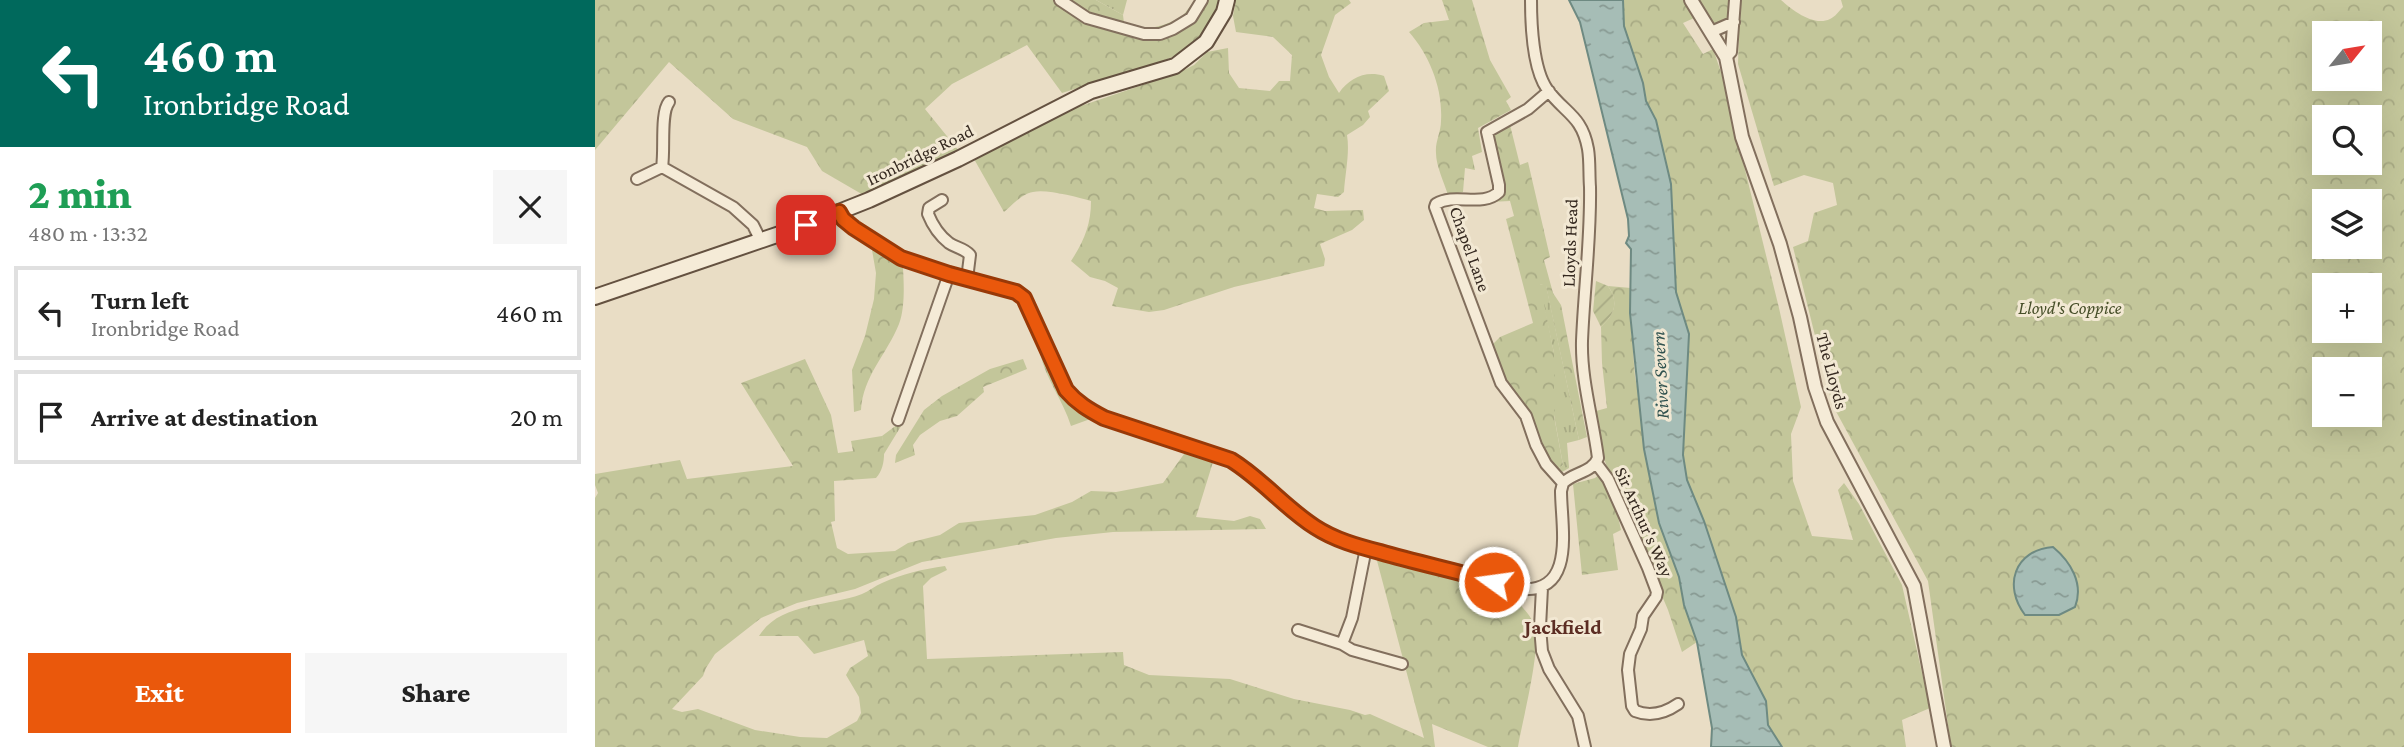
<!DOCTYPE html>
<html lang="en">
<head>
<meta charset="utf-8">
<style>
	:root { --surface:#fff; --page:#f6f6f6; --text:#222; --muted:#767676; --line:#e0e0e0; --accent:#ea580c }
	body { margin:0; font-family:"Crimson Pro",serif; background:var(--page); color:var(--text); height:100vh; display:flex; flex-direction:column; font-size:26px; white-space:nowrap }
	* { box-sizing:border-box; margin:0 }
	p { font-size:23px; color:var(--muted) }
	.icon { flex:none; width:38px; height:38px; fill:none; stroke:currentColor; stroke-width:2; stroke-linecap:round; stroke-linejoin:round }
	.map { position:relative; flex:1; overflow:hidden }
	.panel { display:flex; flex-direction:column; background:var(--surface); width:595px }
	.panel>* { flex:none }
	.hud { background:#00695c; color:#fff; overflow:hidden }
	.needle { width:46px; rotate:60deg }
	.controls { position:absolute; left:1717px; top:21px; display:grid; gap:14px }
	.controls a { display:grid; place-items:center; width:70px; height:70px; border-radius:0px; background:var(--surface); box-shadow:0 7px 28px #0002; font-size:35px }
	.pin { position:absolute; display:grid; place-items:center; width:60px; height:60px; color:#fff; margin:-30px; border-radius:14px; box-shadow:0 4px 10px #0006 }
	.me { position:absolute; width:77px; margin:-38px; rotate:284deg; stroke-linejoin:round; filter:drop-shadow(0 0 5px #0008) }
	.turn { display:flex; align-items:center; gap:24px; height:147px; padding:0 28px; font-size:32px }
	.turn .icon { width:91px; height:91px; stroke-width:2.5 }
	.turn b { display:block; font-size:49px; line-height:60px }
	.round { display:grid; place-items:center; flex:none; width:74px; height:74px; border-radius:0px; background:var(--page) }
	.headline { display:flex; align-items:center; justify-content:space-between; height:119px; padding:0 28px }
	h1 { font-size:42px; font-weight:800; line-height:52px; color:#1e9e55 }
	.action { display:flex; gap:14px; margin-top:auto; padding:14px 28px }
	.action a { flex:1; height:80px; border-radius:0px; background:var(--accent); color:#fff; font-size:28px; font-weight:800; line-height:80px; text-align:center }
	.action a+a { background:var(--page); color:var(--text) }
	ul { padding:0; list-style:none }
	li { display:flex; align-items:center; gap:21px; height:94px; margin:0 14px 10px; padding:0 14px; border:4px solid var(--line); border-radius:0px }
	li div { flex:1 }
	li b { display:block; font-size:26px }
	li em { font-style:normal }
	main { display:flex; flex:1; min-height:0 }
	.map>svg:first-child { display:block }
</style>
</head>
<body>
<main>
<section class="panel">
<div class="hud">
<div class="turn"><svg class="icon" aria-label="left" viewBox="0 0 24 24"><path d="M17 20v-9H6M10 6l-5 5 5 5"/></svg><div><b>460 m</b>Ironbridge Road</div></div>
</div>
<div class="headline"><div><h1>2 min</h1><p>480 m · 13:32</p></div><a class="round"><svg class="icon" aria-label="close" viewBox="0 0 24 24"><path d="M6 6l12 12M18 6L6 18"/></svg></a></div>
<ul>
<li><svg class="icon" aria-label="left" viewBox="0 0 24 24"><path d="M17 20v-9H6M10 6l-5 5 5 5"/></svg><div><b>Turn left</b><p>Ironbridge Road</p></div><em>460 m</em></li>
<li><svg class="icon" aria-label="arrive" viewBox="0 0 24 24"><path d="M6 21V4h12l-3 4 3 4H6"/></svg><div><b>Arrive at destination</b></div><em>20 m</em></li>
</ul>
<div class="action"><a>Exit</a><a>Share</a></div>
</section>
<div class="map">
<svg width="1809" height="747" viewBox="0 0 1809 747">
	<defs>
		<pattern id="grass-tufts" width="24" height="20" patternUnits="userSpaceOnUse" patternTransform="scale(1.75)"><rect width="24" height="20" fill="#c3c69a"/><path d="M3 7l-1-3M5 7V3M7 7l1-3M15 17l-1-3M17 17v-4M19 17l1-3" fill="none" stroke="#a8aa84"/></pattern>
		<pattern id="forest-crowns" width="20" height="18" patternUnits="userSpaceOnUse" patternTransform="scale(1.75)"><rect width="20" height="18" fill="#c3c69a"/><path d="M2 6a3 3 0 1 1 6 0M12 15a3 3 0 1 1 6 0" fill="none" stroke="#a8aa84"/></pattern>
		<pattern id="garden-furrows" width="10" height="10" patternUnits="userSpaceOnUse" patternTransform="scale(1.75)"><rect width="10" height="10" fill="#c3c69a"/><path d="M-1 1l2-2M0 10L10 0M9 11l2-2" fill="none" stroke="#a8aa84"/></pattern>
		<pattern id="water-ripples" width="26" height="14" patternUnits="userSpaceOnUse" patternTransform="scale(1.75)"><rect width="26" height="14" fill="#a6bdb6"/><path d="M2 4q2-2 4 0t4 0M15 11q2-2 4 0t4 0" fill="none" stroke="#889a93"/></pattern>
	</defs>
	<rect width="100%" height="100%" fill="#e9ddc5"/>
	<path fill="url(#grass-tufts)" d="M501,0H532L528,15Z
		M944,284L951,285L984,440L972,443L974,468L967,472L961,470L968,465L959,415V353Z
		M311,418L289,454L287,436Z"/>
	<path fill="url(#forest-crowns)" fill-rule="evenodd" d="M0,0H501L528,15L529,23L552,29L568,25L586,18L600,0H627C609,47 579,59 534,73C512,79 489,86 467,93L432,45L357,84L330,109L364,151L270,196L227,171L212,147L138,119L74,62L0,150Z
		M641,0H754L756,3L740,15L726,55L734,77L744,93C754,78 771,70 789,76L794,91L773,111L775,117L768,125L752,135C755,153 750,174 749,192L743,197L722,194L719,208L730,211L768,210L769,220L757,230L725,244L730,259L729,266L639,287L569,310L554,312L517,306L523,288L510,281L495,277L476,261C489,241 496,225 496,201C481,197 452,189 438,192C426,194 418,205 409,212L379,159L471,111L583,73L599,65L612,52L633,48L634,73L644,88L675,91L684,81H695L697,55L678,37L641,32L638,16Z
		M847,0H877L895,60L916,97L911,101L916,110L883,128L887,152L877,156L880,170L870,168L868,192L853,195C849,182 841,166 841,153C840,142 846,132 846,121C848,89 835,56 814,32L829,23L854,20Z
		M1028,0H1137L1135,18L1118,26L1108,14L1088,23L1108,54L1118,49L1126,72L1184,308L1206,407L1196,434L1198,481L1217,536L1258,540L1243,490L1249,483L1264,504L1307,585L1335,708L1307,720L1311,747H1187L1173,725L1171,701L1147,655L1141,617L1109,521L1092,480L1088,455L1094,334L1081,292L1076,184L1061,120L1051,101L1048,83L1029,26Z
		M1145,0H1186C1197,10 1219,27 1235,19C1240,17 1244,11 1248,7L1246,0H1809V747H1356L1333,581L1237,404L1198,247L1213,241L1219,213L1242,205L1238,183L1209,175L1179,186L1143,64ZM1729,33H1774V79H1729ZM1729,117H1774V163H1729ZM1729,201H1774V247H1729ZM1729,285H1774V331H1729ZM1729,369H1774V415H1729Z
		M915,125L925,165L933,162L955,257L949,260L958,293L966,305L992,437L984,440L951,286L945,284L959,353V416L968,465L961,470L954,463L912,386L895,347L905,337L938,323L911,219L919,216L915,201L895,202L910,190L896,135Z
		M277,250L308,268C309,285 310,308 304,324C292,354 268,376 266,410L259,412L257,370L270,336L279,299L281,273Z
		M1013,286L1036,288L1035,313L1040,377L1047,409L1049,449L1054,472L1064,523L1084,577L1089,605L1102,642L1087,652L1073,610L1009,459L1001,411L1012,408L1007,363L1006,327C1020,314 1024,302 1013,286Z
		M445,353L472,397L498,418L476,426C468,400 451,380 445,353Z
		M210,359L236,415L243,453L258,451L256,441L287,436C290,450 291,467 281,478L239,481L240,521L236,522L242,548L253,554L300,551L313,543L345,535L364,523L440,515L477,502L496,491L521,492L568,483L592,450L618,462L601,517L639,521L655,516L665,519L671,529L518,532L461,538L327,562L260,589L202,603L166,618L120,654L111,668L108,676L77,709L87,712L103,709L160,730L205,737L232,738L262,721L266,713L264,697L251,675L255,668L273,656L269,640L219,654L203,636H164C185,602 233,607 267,594C274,591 280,586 287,583C307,574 328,569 350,566L352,570L336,578L328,586L332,659L528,652L529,665L554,675L635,679L699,699L755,710L770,715L775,714L829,738L781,557L899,588C915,595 931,607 939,624C948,643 927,722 923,747H893L837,724L840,747H0V498L3,493L0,485V474L85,460L92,479L198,466L146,383Z
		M428,359L432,369L388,387L389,392L362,416L345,421L325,435L318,445L320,455L300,463L301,455L329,410L347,396L395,369Z
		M1005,474L1020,503L1026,530L1018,534L1023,570L987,575L978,484L1000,478Z"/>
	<path fill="url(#garden-furrows)" d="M1001,281L1013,286C1024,302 1020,314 1006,327L998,311Z"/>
	<path fill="url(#water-ripples)" stroke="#6e8a82" stroke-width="2" d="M974,0H1028L1029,26L1048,83L1051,101L1061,120L1076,184L1081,292L1094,334L1088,455L1092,480L1109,521L1141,617L1147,655L1171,701L1173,725L1187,747H1116L1117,728L1102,642L1089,605L1084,577L1064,523L1049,449L1035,313L1036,249L1031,243L1034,236L1033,219L985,22Z
		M1458,547C1476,562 1489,584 1480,607L1464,615H1430C1408,586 1419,550 1458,547Z"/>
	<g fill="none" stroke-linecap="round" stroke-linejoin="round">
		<defs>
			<path id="minor" d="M465,0L492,18L549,34H565L578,29L596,18L607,0
				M936,0C936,24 938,69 952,89C969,113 987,115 993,149C995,161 994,174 995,187C996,238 989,290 987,341C986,380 998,419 1003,458C997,473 979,472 968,483
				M1116,32L1139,22
				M1131,57L1136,52L1140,0
				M954,91L933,109L892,132L904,185V192C887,208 860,192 841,204L840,207L906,383L931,416L941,445L951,464L968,483
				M67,167L138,207L158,225L166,241
				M42,179L67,167C70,150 65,113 74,102
				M347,200L334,208L333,214C337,224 345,236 354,243C361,248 369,248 375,255L372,279
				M244,212L248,219L259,228L306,258L426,295L435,309L456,361L471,390L482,402L509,418L636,460L648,467L700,512L721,528L740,538L817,561L925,589C982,594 966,526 966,491L968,483
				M303,420L354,274
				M1001,463L1013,479L1053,568L1062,592L1061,597L1048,616L1046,629L1035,654L1033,670L1037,706L1040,711C1055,717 1070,713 1083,704
				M947,588L945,627L947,651L954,669L983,716L990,747
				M703,630L747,644L757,618L771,548
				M747,644L757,650L807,664"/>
			<path id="tertiary" d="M1096,0L1131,57L1147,137L1185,244L1205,317L1220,387L1232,422L1319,586L1349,747"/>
			<path id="secondary" d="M0,297L211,225L274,200L363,159L496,91L580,66L611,42L629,12L632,0"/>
		</defs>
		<use href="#minor" stroke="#826f5d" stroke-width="14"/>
		<use href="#tertiary" stroke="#826f5d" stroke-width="16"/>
		<use href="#secondary" stroke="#645140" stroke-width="18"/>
		<use href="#minor" stroke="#f5ebd7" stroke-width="10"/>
		<use href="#tertiary" stroke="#f5ebd7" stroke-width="12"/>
		<use href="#secondary" stroke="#f5ebd7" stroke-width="14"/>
	</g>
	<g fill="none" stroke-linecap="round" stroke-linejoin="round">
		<defs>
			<path id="route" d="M211,225L244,212L248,219L259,228L306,258L354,274L421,292L429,298L471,390C482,403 494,410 509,418L636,460C667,479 690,508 720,527C740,540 762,546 785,552C823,563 861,571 899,582"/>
		</defs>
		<use href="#route" stroke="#983908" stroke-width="18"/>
		<use href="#route" stroke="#ea580c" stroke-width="12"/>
	</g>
	<g text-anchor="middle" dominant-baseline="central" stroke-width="6" stroke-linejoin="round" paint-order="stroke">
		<g font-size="18" fill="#34281f" stroke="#f2e8d3">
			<text transform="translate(325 155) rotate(-26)">Ironbridge Road</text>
			<text transform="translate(975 243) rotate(-88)">Lloyds Head</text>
			<text transform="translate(875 249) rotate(70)">Chapel Lane</text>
			<text transform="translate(1237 371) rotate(75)">The Lloyds</text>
			<text transform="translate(1049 522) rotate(66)">Sir Arthur's Way</text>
		</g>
		<g font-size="18" font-style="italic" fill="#464e28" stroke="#f2e8d3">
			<text x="1475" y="308">Lloyd's Coppice</text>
		</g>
		<g font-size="19" font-style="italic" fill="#30524f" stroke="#f2e8d3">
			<text transform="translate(1065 375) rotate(-93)">River Severn</text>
		</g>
		<g font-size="21" font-weight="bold" fill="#5c2d23" stroke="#f2e8d3">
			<text x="968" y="627">Jackfield</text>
		</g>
	</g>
</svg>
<div class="controls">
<a><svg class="needle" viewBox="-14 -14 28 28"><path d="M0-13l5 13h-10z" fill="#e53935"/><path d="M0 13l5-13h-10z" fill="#767676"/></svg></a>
<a><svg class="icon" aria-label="search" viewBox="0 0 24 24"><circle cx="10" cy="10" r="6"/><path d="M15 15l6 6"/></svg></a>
<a><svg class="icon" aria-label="layers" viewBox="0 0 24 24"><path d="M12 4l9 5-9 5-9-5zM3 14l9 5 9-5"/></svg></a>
<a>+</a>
<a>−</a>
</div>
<div class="pin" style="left:211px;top:225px;background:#d93025"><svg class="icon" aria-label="arrive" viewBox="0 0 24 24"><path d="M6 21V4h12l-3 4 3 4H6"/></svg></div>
<svg class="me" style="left:899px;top:582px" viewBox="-20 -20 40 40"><circle r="17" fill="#ea580c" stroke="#fff" stroke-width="3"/><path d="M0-11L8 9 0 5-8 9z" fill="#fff"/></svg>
</div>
</main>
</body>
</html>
